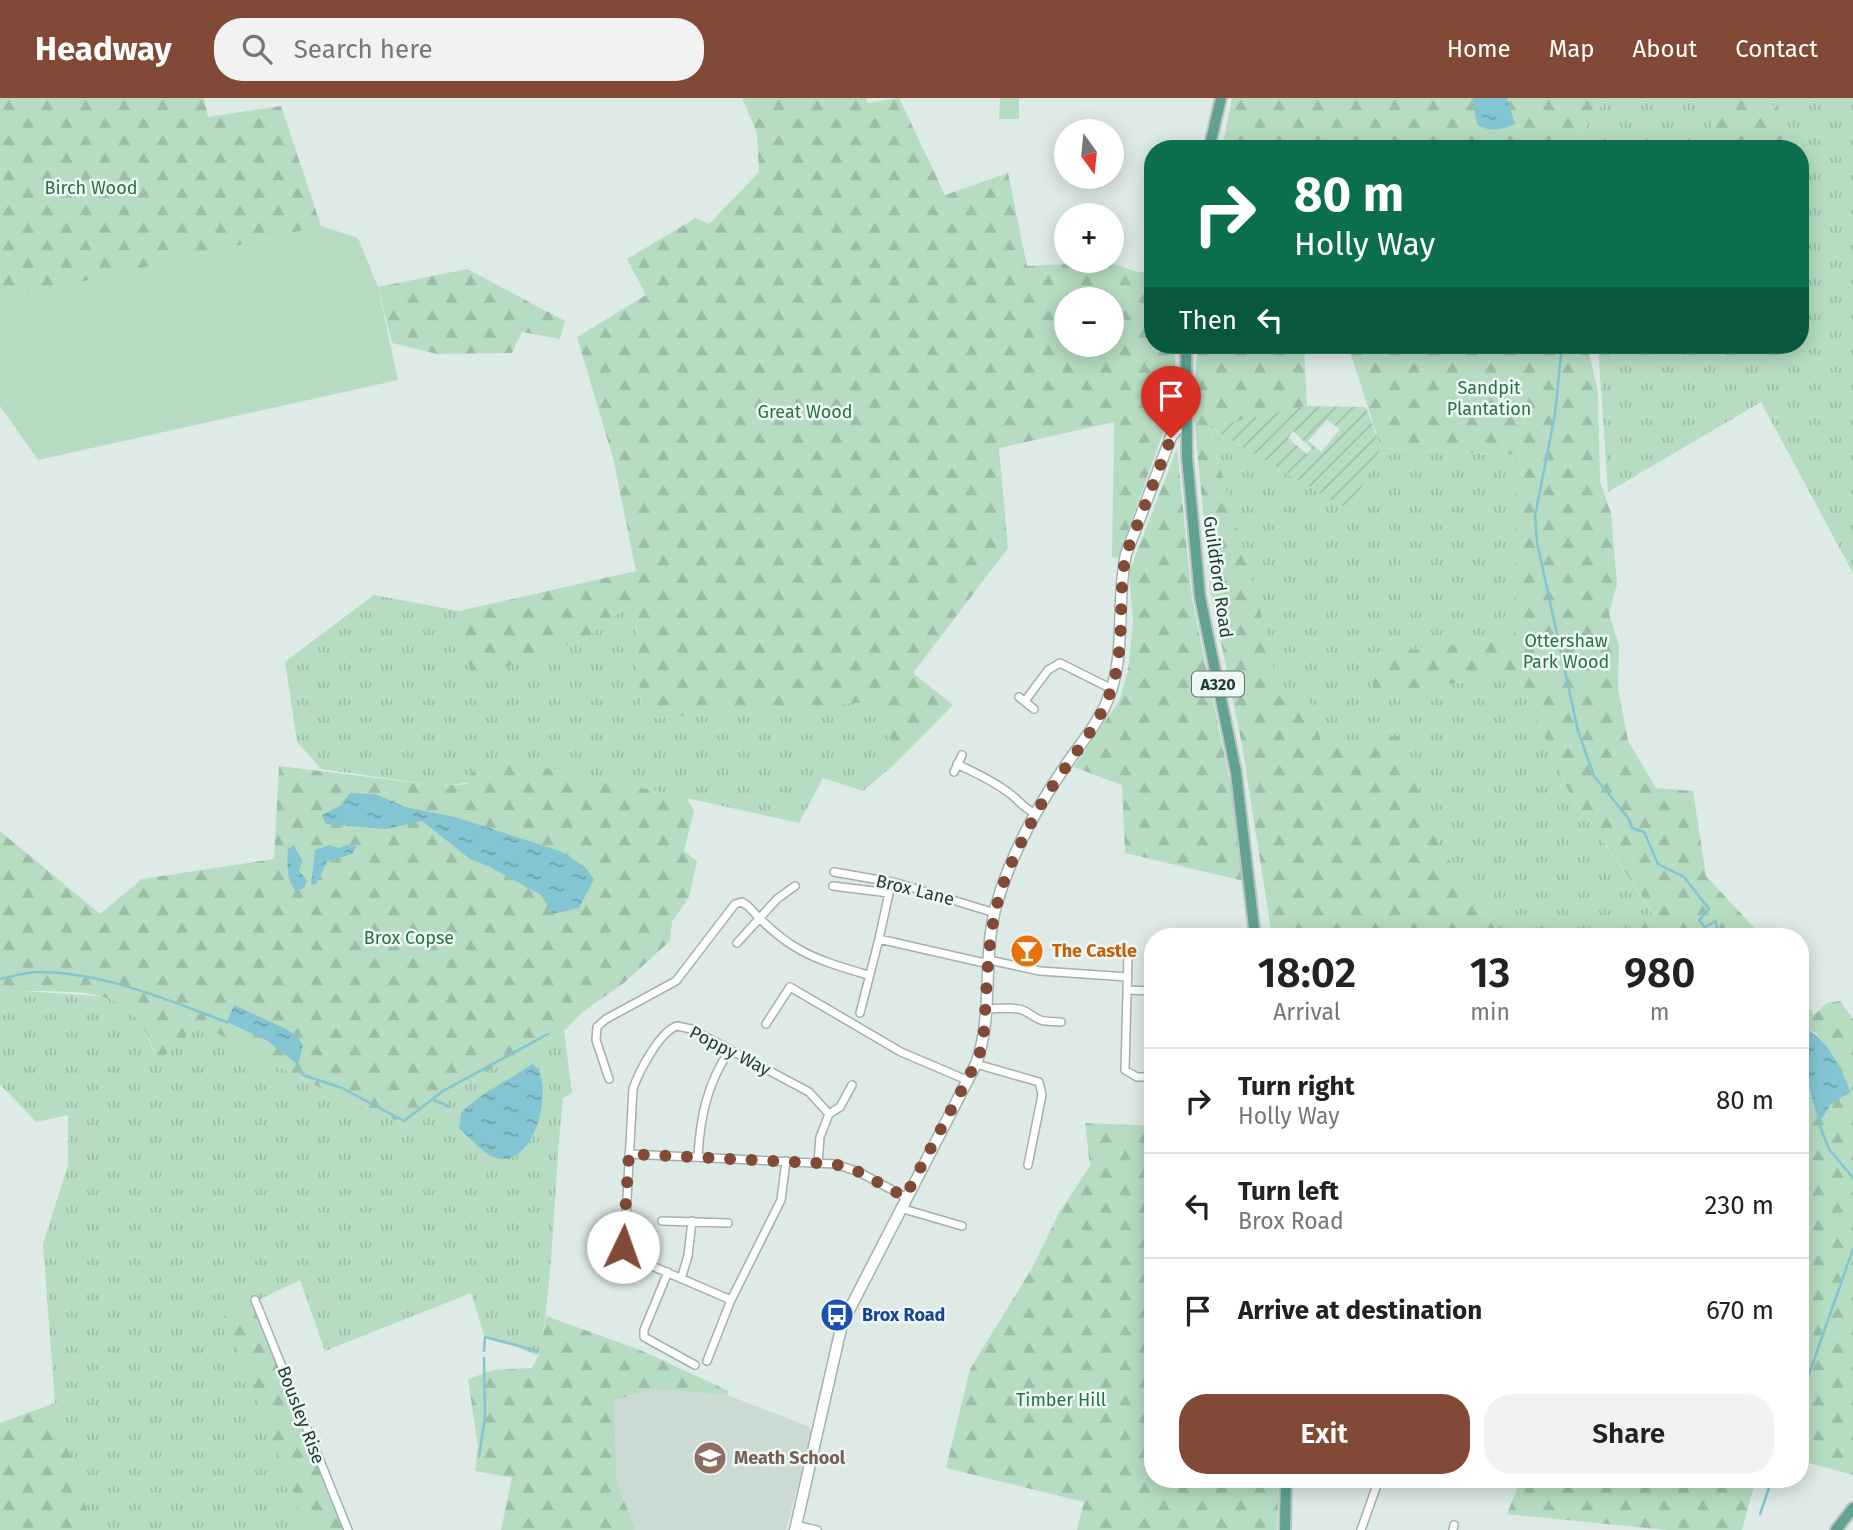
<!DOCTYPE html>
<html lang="en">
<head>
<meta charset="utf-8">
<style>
	:root { --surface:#fff; --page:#f2f2f2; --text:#222; --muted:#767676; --line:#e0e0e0; --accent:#824a36 }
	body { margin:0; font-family:"Fira Sans",sans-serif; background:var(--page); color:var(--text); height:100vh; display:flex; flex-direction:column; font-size:26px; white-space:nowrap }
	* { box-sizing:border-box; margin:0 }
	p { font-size:23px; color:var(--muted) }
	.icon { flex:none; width:38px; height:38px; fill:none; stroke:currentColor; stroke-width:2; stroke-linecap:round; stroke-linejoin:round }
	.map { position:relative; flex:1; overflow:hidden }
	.details { position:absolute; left:1144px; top:830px; width:665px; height:560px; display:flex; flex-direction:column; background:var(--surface); border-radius:28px; box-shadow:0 4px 18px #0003 }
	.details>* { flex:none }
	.top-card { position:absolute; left:1144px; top:42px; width:665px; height:214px; border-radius:28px; box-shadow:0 4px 18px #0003; background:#0b6e4f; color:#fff; overflow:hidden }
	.needle { width:46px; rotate:165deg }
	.buttons { position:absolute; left:1054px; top:21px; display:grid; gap:14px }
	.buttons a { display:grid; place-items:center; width:70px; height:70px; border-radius:50%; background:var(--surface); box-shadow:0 4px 18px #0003; font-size:35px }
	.pin { position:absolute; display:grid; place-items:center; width:60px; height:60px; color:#fff; margin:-72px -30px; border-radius:50% 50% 50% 0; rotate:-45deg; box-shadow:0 0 7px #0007 }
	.pin .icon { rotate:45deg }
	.me { position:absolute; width:77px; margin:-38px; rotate:3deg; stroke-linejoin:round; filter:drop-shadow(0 0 5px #0008) }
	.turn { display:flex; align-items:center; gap:24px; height:147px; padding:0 35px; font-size:32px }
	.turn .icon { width:91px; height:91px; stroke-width:2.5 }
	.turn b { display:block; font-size:49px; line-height:60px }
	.then { display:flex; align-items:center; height:66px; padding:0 35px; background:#0003; gap:14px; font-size:26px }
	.eta { display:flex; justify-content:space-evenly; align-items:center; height:119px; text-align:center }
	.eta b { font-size:42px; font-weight:600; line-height:49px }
	.button { display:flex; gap:14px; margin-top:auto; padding:14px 35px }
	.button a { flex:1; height:80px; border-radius:28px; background:var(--accent); color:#fff; font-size:28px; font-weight:600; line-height:80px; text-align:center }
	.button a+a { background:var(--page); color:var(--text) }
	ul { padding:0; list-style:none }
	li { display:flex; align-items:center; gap:21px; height:105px; padding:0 35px; border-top:2px solid var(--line) }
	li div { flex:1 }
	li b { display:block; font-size:26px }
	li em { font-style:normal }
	header { display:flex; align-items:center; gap:42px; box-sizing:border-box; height:98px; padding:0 35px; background:var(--accent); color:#fff }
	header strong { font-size:33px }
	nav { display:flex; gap:38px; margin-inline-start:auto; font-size:24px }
	.search { width:490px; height:63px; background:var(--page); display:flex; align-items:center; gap:18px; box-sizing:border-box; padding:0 24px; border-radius:28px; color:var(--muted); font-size:26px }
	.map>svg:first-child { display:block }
</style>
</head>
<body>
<header>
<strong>Headway</strong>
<div class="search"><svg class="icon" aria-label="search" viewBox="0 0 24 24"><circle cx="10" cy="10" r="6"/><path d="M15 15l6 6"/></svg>Search here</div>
<nav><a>Home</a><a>Map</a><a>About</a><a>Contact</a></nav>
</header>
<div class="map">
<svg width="1853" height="1432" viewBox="0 0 1853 1432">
	<defs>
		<pattern id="grass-tufts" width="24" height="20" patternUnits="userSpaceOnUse" patternTransform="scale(1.75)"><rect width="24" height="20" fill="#b6ddc1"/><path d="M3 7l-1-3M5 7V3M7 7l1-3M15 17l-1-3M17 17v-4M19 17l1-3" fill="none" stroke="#9cbea6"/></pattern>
		<pattern id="forest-firs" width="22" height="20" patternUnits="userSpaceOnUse" patternTransform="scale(1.75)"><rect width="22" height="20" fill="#b6ddc1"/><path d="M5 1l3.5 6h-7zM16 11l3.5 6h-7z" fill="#9cbea6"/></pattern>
		<pattern id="garden-furrows" width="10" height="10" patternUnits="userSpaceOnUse" patternTransform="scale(1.75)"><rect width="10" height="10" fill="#b6ddc1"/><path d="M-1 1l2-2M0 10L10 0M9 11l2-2" fill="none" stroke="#9cbea6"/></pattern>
		<pattern id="water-ripples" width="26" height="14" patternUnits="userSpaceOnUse" patternTransform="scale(1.75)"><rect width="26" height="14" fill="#83c5d2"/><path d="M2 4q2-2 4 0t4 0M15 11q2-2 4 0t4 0" fill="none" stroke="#6ba1ab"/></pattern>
	</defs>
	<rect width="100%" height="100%" fill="#deeae5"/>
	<path fill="#ccdad4" d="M651,1291L727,1297L808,1328L812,1335L786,1432H636L617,1386L614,1303Z"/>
	<path fill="url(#grass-tufts)" d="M1606,0H1853V475L1761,304L1608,394L1598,247H1801V51H1567L1576,43Z
		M1209,329L1350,413L1381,350L1515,357L1514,540L1376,556L1372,596L1518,577L1566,689L1654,817L1617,838H1502L1440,749L1398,639L1321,647L1310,604L1279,594Z
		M374,497L459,513L473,580L586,540L637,500L636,554L641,607L652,620L883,602L895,666L863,693L823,680L799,725L561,672L442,688L321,671L297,644L285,564Z
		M23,893L111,899L138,918L158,963L196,929C234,938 250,955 283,971C323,992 363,1010 406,1026L482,976L564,933L572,995L563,1000C554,1084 554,1172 540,1255L537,1257L484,1237L471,1195L325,1253L300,1182L225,1218L307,1432H93L55,1305L43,1146L68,1067V1017L36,1024L0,986V917Z"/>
	<path fill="url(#forest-firs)" fill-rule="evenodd" d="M0,0H204L208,19L281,8L321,128L0,203Z
		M742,0H866L868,5L899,0L945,97L1008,75L1027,168L1109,164L1137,174L1153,173V247H1175V318L1164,332L1118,460L1112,459L1114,324L999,350L1008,450L913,575L953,607L895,666L883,603L652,620L641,607L636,554L637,501L586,540L472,581L459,513L636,473L613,360L577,239L646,197L627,161L696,120L709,126L759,74L757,35ZM1066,201H1111V247H1066Z
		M1232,0H1472L1477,27L1508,4L1507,0H1606L1576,43L1567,51H1530L1525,44L1507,51H1222Z
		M1730,0H1764C1782,10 1789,33 1777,51H1717C1706,33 1712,11 1730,0Z
		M467,171L565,223L560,241L522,234L512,255L437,256L392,245L378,189Z
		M1198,247H1304L1307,308L1209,330L1258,503L1279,594L1310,604L1322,647L1398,638L1440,749L1502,838H1272L1242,647L1211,495L1193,310Z
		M1348,247H1587L1598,294L1600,384L1611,415L1617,486L1609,515L1619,547L1618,590L1628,643L1656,690L1693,693L1706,778L1762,838H1742L1737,832L1717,833L1713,838H1617L1654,816L1566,689L1518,577L1372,596L1375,556L1514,540L1515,357L1381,350Z
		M1177,350L1192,501L1235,708L1244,783L1125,755L1122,687L1074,669L1119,603L1128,573L1133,524L1129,474Z
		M505,665L561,672L687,700L694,713L684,753L697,763L689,799L672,824L670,843L625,884L584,913L564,933L482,976L406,1026C363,1010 323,992 283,971C250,955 234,938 196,929L158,964C134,888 93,894 23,893L0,917V733L100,816L142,781L274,761L279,668L442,688L467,686L473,673Z
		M1801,897L1814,917L1827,905L1840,903L1853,921V1377L1801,1363V959L1819,1026L1831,1006L1835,960L1816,935L1805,930L1801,933Z
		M1085,1025L1153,1028V1381H1279L1277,1432H1077L1084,1404L946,1370L970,1271L1031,1172L1059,1115L1090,1068Z
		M252,1203L344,1432H307L224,1218Z
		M546,1218L640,1252L729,1293L727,1297L651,1291L614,1303L617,1386L636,1432H501L512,1380L475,1373L478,1348L468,1281L494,1272L532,1270L540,1255Z
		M55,1305L93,1432H0V1325Z
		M1521,1381H1756L1742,1432H1667L1507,1416Z"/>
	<path fill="url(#garden-furrows)" fill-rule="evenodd" d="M1307,308L1366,309L1381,350L1350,413L1209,329ZM1327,322L1340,331L1321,354L1308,343ZM1293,333L1312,351L1307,356L1288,340Z"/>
	<path fill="#b6ddc1" d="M1000,0H1019V21H999Z
		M321,128L358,140L378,189L398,282L38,362L0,308V203Z"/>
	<path fill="url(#water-ripples)" d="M1472,0H1507L1515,26C1502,32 1490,34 1477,27Z
		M350,695L375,696L405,709L455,719L560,753L585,769L594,781L579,810L553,816L541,797L488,768L470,761L422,723L386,731L326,726L322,717L340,708Z
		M294,747L302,764L299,773L307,782L304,790L296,793C286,782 287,765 288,751Z
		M329,747L339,750L346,747L357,748L352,756L327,764L316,786L311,787L315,752Z
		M234,907L284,930L296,937L303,947L298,967L268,943L227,924Z
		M1805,930C1829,942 1840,970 1851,994L1831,1006L1819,1026L1801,959V933Z
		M532,966C556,977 538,1076 493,1059C482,1054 469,1039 459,1030L461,1015C476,997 512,981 532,966Z"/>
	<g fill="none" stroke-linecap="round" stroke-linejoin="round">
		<path stroke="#83c5d2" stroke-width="2.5" d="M1562,247L1555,316L1535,418L1537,444L1578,633L1594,678L1629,721L1632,730L1644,734L1658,766L1684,779L1709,811L1699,822L1705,829L1716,823L1717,833
			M0,881C12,879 25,874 38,874C103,874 167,902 227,924
			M298,967L303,977L342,990L404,1023L443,993L548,936
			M434,1002L450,1009
			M1819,1026L1829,1051L1853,1080
			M484,1253L485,1239L538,1253
			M1801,1299L1853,1151
			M479,1359L485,1319L484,1260
			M1760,1416L1772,1381"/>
		<defs>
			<path id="street" d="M1019,599L1034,611
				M1025,603L1048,572L1060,565L1112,591
				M957,666C975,675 994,683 1009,695C1019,702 1023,710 1036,716
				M954,674L962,657
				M834,774L897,785L995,815
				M833,788L889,795L879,841
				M737,845L777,801L795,788
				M1128,858L1125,972L1137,979H1153
				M989,862L1040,873L1128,879
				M1128,892L1153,893
				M986,911C997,911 1016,908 1025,913C1043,924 1038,923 1061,924
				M860,915L879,841L989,866
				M766,926L790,889L901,954L969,983
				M976,966L1039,984L1042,997L1028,1067
				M609,981L596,942L597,929L606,921L676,883L735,806L742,804L748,808C787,852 813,861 868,877
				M829,1016L840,1009L852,987
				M629,1056L835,1066L859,1074L905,1099
				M698,1059C700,1020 707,985 730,952
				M900,1110L962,1128
				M662,1123L728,1125
				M611,1155L624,1156
				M668,1174L644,1232V1239L695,1267
				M681,1181L688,1158L692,1123
				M255,1202L348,1432
				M731,1202L624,1156L633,991C638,975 660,933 677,928L691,931L809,994L829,1016L820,1039L818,1065
				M707,1263L731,1202L781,1102L786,1063
				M1498,1381L1508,1383
				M796,1427L817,1432
				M1361,1432L1379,1381
				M1453,1432L1454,1427"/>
			<path id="secondary" d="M795,1432L842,1226L976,966C994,916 982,860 996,808C1010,759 1035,712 1064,670C1077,650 1095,630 1105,608C1128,560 1115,507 1126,456L1171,339L1177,331L1185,327"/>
			<path id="primary" d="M1209,51L1221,0
				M1186,247L1187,359L1200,499L1236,674L1255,838
				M1285,1432L1286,1381
				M1836,1432L1853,1410"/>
		</defs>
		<use href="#street" stroke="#a1b2ac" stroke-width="10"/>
		<use href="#secondary" stroke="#9db6ad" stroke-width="13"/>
		<use href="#primary" stroke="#bcc4c2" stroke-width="14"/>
		<use href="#street" stroke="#fff" stroke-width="7"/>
		<use href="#secondary" stroke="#fff" stroke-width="10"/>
		<use href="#primary" stroke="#61a292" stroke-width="10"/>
	</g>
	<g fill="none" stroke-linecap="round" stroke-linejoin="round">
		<path stroke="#824a36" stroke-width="12" stroke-dasharray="0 21.6" d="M623,1149L629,1056L835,1066L859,1074L905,1099L978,961L983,944C987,900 986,853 996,811C1004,776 1021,744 1038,712C1060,671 1098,634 1112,589C1126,546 1117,500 1126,456L1171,340"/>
	</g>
	<defs>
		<symbol id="bar-disc" viewBox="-11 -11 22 22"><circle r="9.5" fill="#e8710a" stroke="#eef7f3"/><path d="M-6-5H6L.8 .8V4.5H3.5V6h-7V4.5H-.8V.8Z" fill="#fff"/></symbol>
		<symbol id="bus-disc" viewBox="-11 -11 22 22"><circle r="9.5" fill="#1a4fb4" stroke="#eef7f3"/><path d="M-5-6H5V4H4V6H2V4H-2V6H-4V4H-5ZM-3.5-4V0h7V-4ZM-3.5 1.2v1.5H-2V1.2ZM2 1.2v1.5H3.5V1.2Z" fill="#fff"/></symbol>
		<symbol id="school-disc" viewBox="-11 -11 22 22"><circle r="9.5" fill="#8d6e63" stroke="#eef7f3"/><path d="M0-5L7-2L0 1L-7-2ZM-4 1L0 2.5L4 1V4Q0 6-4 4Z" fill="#fff"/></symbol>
	</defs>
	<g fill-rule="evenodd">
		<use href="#bar-disc" x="1008" y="834" width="38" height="38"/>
		<use href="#bus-disc" x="818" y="1198" width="38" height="38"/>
		<use href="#school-disc" x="691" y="1341" width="38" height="38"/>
	</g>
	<g text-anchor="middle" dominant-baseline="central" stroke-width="5" stroke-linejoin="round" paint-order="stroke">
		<rect fill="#eef7f3" stroke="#5d736d" stroke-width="2" x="1192" y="573.5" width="52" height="25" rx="5"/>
		<g font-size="16" font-weight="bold" fill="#1f3a33">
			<text x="1218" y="586">A320</text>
		</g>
		<g font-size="18" fill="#287246" stroke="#eef7f3">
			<text x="91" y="90">Birch Wood</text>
			<text x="1489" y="290">Sandpit<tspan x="1489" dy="21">Plantation</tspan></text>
			<text x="805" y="314">Great Wood</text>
			<text x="1566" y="543">Ottershaw<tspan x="1566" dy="21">Park Wood</tspan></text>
			<text x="409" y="840">Brox Copse</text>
			<text x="1061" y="1302">Timber Hill</text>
		</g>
		<g font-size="18" fill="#1f3a33" stroke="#eef7f3">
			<text transform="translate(1218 479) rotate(82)">Guildford Road</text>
			<text transform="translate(915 792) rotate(14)">Brox Lane</text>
			<text transform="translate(730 953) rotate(27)">Poppy Way</text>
			<text transform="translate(301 1317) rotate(69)">Bousley Rise</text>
		</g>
		<g font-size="18" font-weight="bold" fill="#c56008" stroke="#eef7f3" text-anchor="start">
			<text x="1052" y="853">The Castle</text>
		</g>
		<g font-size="18" font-weight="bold" fill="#164399" stroke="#eef7f3" text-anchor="start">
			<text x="862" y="1217">Brox Road</text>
		</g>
		<g font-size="18" font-weight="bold" fill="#785e54" stroke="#eef7f3" text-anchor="start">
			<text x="734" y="1360">Meath School</text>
		</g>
	</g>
</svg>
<div class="buttons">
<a><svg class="needle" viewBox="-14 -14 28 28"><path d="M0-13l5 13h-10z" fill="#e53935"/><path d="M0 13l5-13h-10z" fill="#767676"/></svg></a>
<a>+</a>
<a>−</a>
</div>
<div class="pin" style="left:1171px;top:340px;background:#d93025"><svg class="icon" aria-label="arrive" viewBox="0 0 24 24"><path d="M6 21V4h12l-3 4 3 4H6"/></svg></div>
<svg class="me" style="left:623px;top:1149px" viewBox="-20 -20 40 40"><circle r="19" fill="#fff"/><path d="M0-13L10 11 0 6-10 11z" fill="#824a36"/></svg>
<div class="top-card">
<div class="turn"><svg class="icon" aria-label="right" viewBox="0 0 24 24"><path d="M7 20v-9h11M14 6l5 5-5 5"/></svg><div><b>80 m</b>Holly Way</div></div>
<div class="then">Then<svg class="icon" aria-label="left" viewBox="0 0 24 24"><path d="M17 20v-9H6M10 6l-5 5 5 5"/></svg></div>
</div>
<section class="details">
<div class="eta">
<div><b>18:02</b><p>Arrival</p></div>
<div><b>13</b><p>min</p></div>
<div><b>980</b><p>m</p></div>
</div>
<ul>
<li><svg class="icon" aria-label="right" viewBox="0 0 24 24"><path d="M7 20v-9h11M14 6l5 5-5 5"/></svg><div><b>Turn right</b><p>Holly Way</p></div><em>80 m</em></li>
<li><svg class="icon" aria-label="left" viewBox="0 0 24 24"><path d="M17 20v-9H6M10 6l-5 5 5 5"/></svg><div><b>Turn left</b><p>Brox Road</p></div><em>230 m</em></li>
<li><svg class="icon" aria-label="arrive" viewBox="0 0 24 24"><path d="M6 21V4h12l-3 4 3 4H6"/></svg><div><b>Arrive at destination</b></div><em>670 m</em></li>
</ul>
<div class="button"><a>Exit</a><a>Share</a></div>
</section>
</div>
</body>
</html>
